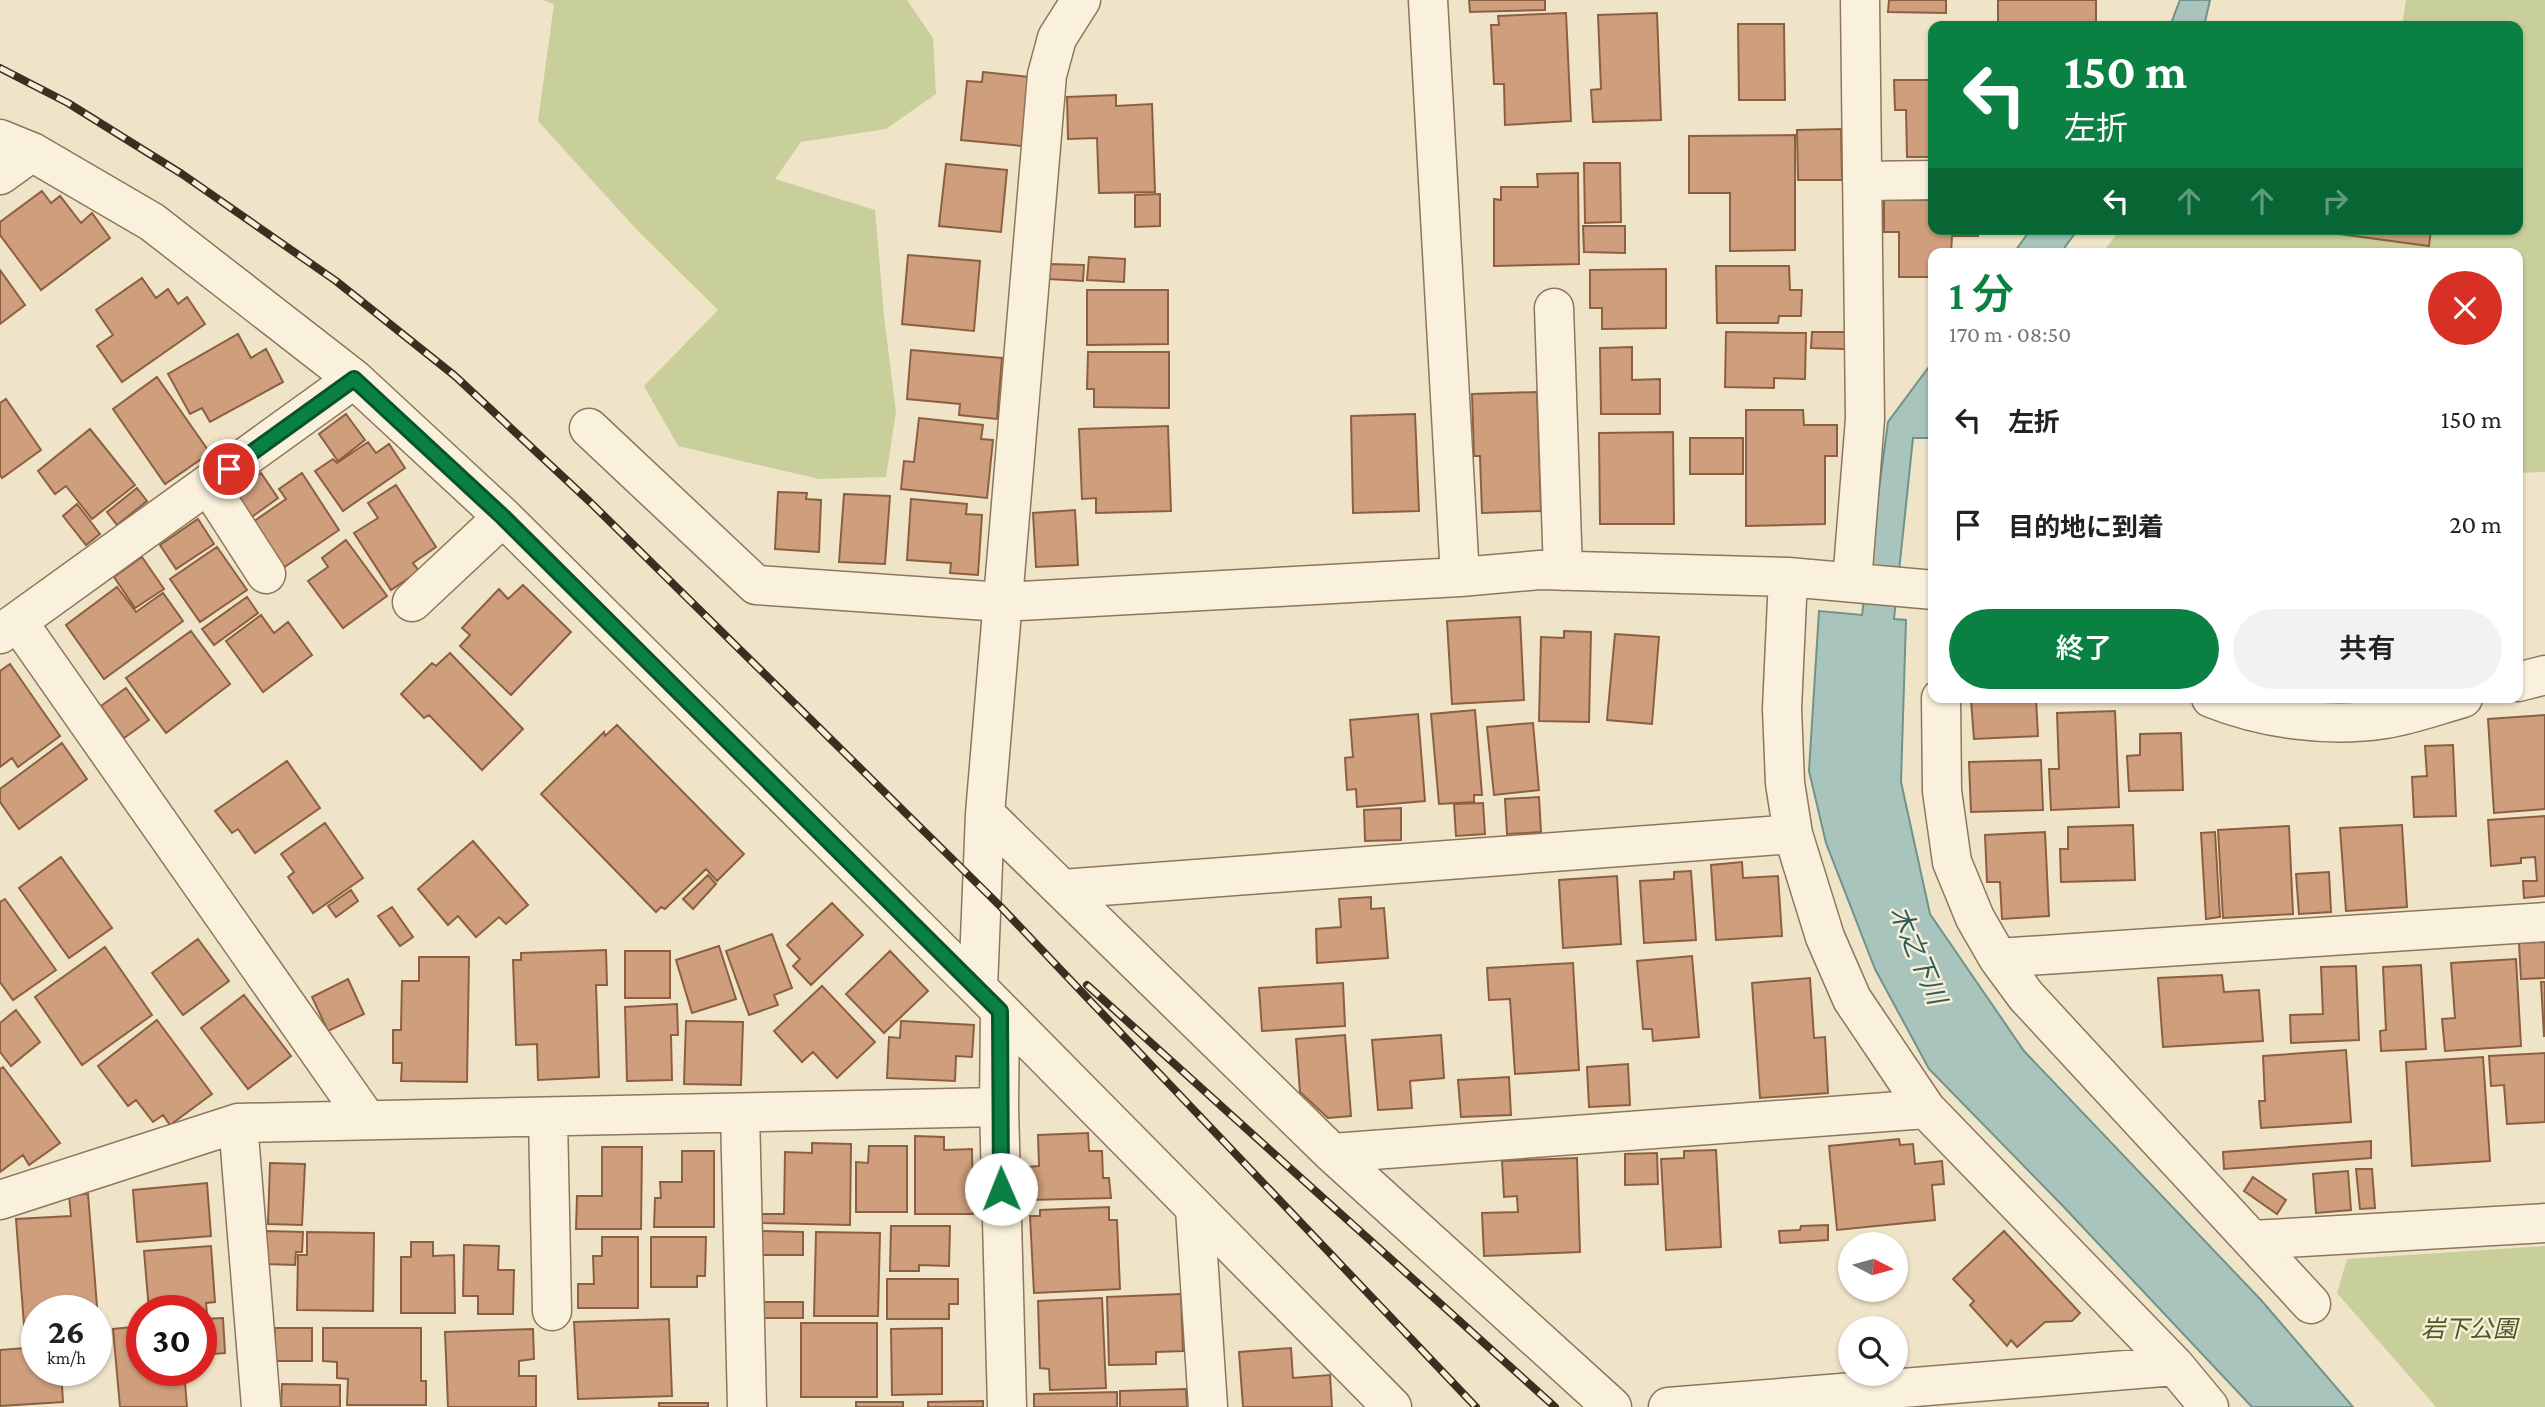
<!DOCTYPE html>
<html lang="ja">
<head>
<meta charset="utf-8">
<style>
	:root { --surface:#fff; --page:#f2f2f2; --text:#222; --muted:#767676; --accent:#0b8043 }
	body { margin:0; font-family:"Crimson Pro","Noto Sans JP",serif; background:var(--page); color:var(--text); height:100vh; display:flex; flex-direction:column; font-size:26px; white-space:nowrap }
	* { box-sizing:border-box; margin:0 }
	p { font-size:23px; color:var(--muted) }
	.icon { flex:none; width:38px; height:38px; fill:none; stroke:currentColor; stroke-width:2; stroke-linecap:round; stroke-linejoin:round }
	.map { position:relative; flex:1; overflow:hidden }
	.sheet { position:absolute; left:1928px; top:248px; width:595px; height:455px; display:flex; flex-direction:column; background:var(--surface); border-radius:14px; box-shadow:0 2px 5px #0004 }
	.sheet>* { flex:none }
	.hud { position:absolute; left:1928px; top:21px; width:595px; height:214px; border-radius:14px; box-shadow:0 2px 5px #0004; background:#0b8043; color:#fff; overflow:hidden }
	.needle { width:46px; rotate:96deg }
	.fabs { position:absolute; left:1838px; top:1232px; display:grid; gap:14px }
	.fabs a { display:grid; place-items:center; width:70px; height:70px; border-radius:50%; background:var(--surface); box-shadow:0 2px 5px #0004; font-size:35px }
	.speed { position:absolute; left:21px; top:1295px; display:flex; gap:14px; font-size:35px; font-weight:700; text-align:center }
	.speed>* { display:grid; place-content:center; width:91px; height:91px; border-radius:50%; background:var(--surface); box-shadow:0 2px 5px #0004; line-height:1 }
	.speed small { font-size:18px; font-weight:400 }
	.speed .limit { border:10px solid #d22; background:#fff; color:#111 }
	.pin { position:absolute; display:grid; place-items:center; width:60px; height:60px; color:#fff; margin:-30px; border:4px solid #fff; border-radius:50%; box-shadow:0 2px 7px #0007 }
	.me { position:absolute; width:77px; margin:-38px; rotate:359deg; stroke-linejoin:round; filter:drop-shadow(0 0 5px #0008) }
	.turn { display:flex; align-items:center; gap:24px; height:147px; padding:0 21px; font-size:32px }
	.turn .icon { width:91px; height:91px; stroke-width:2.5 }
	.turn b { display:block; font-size:49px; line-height:60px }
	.lanes { display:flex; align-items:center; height:66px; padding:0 21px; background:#0003; justify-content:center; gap:35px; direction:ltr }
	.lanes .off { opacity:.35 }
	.round { display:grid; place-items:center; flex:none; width:74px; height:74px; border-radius:37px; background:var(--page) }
	.overview { display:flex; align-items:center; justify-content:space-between; height:119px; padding:0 21px }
	h1 { font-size:42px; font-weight:600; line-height:52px; color:var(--accent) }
	.button { display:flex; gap:14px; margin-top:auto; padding:14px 21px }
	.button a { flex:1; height:80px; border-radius:42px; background:var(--accent); color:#fff; font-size:28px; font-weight:600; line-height:80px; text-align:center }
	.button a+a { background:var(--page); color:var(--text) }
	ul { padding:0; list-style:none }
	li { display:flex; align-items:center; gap:21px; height:105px; padding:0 21px }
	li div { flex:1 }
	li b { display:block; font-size:26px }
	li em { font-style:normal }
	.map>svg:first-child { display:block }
</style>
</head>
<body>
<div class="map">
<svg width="2545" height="1407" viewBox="0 0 2545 1407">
	<rect width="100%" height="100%" fill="#f0e4c8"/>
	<path fill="#c9cf9b" d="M543,0H907L933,38L936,94L886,129L801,142L775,179L875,210L884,316L896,412L886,477L819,479L678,446L644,386L718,310L636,229L538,121L554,4Z
		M2406,0H2545V472L2518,473V254H2101L2121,229H2518V26H2402Z
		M2545,1246V1407H2436L2337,1293L2347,1259Z"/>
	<path fill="#a9c4bc" stroke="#6f938a" stroke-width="2" d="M2180,0H2210L2204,26H2170Z
		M2031,229H2078L2060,254H2013Z
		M1934,360V433L1930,438H1913L1894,619L1906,620L1901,782L1930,914L2024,1051L2261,1300L2353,1407H2252L2061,1204L1929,1069L1875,969L1826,843L1809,771L1819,611L1862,615L1888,422Z"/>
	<path fill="#cf9f7d" stroke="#8d5f41" stroke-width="2" d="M1469,0H1545V10L1470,12Z
		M1889,0H1946V13L1888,12Z
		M1998,0H2096V26H1998Z
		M1566,13L1571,121L1505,125L1504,84H1494L1491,25H1499L1498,16Z
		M1657,13L1661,120L1593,122L1591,90L1601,89L1598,15Z
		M1738,24H1784L1785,100H1739Z
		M983,72L1029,77L1022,146L961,140L967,81L982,82Z
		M1894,80H1934V157H1907L1906,110H1895Z
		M1116,95V106L1152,104L1155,192L1099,193L1097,138L1068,139L1067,97Z
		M1841,129L1842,180H1798L1797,130Z
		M1795,135V250L1730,251V193H1689V136Z
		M1584,163H1620L1621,222L1585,223Z
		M946,164L1007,170L1001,232L939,226Z
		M1578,173L1579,264L1494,266V199L1501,200V187H1538L1537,174Z
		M42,191L51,203L60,196L81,223L92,213L110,238L41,290L0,235V222Z
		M1160,194V226L1135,227V195Z
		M1884,200H1934V229H1978V236H1952L1951,254H1934V277H1899V232H1884Z
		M1583,226H1625V253L1584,252Z
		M2325,229H2431L2429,246L2324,232Z
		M908,255L980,261L974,331L902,324Z
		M1089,257L1125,259L1124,282L1087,280Z
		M1050,264L1084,265L1083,281L1049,279Z
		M1716,266H1789L1790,290H1802L1801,316H1779L1778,323H1717Z
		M1666,269V328L1602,329V308H1590V270Z
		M0,270L25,305L0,324Z
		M142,278L156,298L168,289L178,304L187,297L205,324L122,382L97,346L113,335L96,310Z
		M1087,290H1168V344L1087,345Z
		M1726,332L1806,333L1805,379L1774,378V388L1725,387Z
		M1812,332H1845V349L1811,348Z
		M238,334L251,358L266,349L283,382L210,422L202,408L190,414L168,374Z
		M1632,347V380L1660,379V414H1601L1600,348Z
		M911,350L1002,358L997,419L959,415L960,404L907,399Z
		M1088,352H1169V408L1094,407V389H1087Z
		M157,377L210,453L165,484L113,409Z
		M1537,392L1541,511L1482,513L1480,456H1474L1472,394Z
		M6,399L41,450L2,478L0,475V403Z
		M1746,410H1803L1804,425H1837V456H1825V524L1746,526Z
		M346,414L365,440L338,461L319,434Z
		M1415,414L1419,511L1353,513L1351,416Z
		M919,418L983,425L981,439L993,440L987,498L901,489L904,461L914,462Z
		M1168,426L1171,511L1096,513V498L1082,499L1079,429Z
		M90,429L135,485L92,519L66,486L55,494L38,471Z
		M1673,432L1674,524H1600L1599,433Z
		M1690,438H1743V474H1690Z
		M368,442L376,453L389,444L405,468L343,511L315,471L333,459L337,463Z
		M261,473L278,498L249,519L231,494Z
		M302,473L339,530L280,570L250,524L286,499L279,489Z
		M396,485L436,547L413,563L419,571L391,590L354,533L378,518L368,503Z
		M137,488L147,501L117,525L107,512Z
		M778,492L807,493L806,499L821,500L819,552L775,549Z
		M844,494L890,496L885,564L839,562Z
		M911,499L967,504L966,514L982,515L978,575L950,573L951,563L907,560Z
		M77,504L100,534L86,545L63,516Z
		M1075,510L1078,565L1036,567L1033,513Z
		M198,519L214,544L176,569L160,545Z
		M346,540L387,596L343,628L308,581L328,567L322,558Z
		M217,547L247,590L200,622L170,579Z
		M142,557L164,589L135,608L114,577Z
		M523,585L571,632L511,695L460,646L470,635L462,628L499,589L508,599Z
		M117,587L136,612L163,593L183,621L104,679L66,625Z
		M247,597L258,613L214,645L202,629Z
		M261,615L274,633L288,622L312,655L263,692L226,641Z
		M1520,617L1524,700L1452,704L1447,621Z
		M191,631L230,684L166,733L126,678Z
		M1564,631L1591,632L1589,722L1539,721L1541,637L1564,638Z
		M1615,634L1659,637L1652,724L1607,720Z
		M450,653L523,729L482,770L429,715L424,718L401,694L432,663L436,666Z
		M10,664L60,736L18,767L12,758L0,767V671Z
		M126,688L149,720L124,738L101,706Z
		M2036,698L2038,736L1974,739L1971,700Z
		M1475,710L1482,795H1474V802L1439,804L1431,714Z
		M2115,711L2119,807L2051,810L2049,769H2059L2057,713Z
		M1418,714L1425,801L1357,807L1356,789L1347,790L1345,758L1353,757L1350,720Z
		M2545,715V809L2494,813L2488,719Z
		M1533,723L1539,790L1494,795L1487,727Z
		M617,725L744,854L717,881L706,869L665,909L661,907L656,912L541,794L604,732L605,736Z
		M2181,733L2183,790L2129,791L2127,756L2140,755V734Z
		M62,743L87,779L19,829L0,802V789Z
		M2453,745L2456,816L2414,817L2412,777L2427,776L2425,746Z
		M2041,760L2043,810L1971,812L1969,762Z
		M287,761L320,808L255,853L238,829L232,833L215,811Z
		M1539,797L1541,832L1507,834L1505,799Z
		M1483,803L1485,834L1456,836L1454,804Z
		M1401,808V840L1365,841L1364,810Z
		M2545,816V896L2524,898L2523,881H2537L2535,857L2521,858V863L2491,866L2488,820Z
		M325,823L363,878L313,913L288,877L294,872L281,854Z
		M2133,825L2135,880L2061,882L2060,849H2068V827Z
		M2402,825L2407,907L2346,911L2340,828Z
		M2289,826L2293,914L2223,918L2218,830Z
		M2045,832L2049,916L2002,919L2000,882H1987L1985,835Z
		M2215,832L2220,917L2206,919L2201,833Z
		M473,841L528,905L506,924L499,917L476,937L458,916L448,925L418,889Z
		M61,857L112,928L69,958L19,888Z
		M1742,862L1743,878L1778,876L1782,936L1716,940L1711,865Z
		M1691,871L1696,940L1644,943L1640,881L1674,879V872Z
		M2329,872L2331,912L2299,914L2296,874Z
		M708,875L716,884L693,909L683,899Z
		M1617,876L1621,944L1563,948L1559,880Z
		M351,890L358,901L336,917L328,906Z
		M1371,897V909L1384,908L1388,958L1317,963L1316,929L1341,927L1339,899Z
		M5,899L56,970L13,1000L0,982V902Z
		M832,903L863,935L811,985L793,966L800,959L787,945Z
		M392,907L413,937L400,946L378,916Z
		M772,934L792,988L774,995L778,1005L749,1015L726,951Z
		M198,939L229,981L183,1015L152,973Z
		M2545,942V978L2521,979L2519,943Z
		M719,946L736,999L692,1013L676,960Z
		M105,947L152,1015L82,1065L35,997Z
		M606,950L607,985H596L599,1077L538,1080L537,1044L516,1045L513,960H521V953Z
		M625,951H670V998H625Z
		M890,951L928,991L884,1033L846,994Z
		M1692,956L1699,1037L1653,1041L1652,1029H1643L1637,961Z
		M419,957H469L467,1082L401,1081L402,1063H393V1030H401L402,981H419Z
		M2516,959L2521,1046L2445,1051L2442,1019L2455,1018L2451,963Z
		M1573,963L1579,1070L1515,1074L1510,999L1489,1000L1487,968Z
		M2421,965L2426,1049L2381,1051L2380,1031L2386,1030L2383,967Z
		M2356,966L2359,1040L2291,1043L2290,1015L2323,1014L2321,967Z
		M2222,975L2224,992L2259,990L2263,1041L2163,1047L2158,978Z
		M1810,978L1814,1038L1825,1037L1828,1093L1760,1098L1752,983Z
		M348,979L364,1014L328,1031L312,997Z
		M2541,982H2545V1036H2544Z
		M1343,983L1345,1026L1262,1031L1259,988Z
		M822,986L875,1042L837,1078L813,1052L802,1062L774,1031Z
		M244,995L291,1056L248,1089L201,1028Z
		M677,1004L678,1035H671L672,1080L627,1081L625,1007Z
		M16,1010L40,1042L11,1066L0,1052V1023Z
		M157,1020L212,1094L170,1125L163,1115L153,1122L136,1100L128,1106L98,1066Z
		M686,1021L743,1022L741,1085L684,1084Z
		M901,1021L974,1025L972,1057L956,1056L955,1081L887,1078L889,1037L900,1038Z
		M1345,1035L1351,1116L1328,1118L1300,1092L1296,1039Z
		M1441,1035L1444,1078L1410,1081L1412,1108L1378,1110L1372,1040Z
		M2346,1050L2351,1122L2261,1128L2259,1101H2265L2263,1056Z
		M2545,1053V1122L2507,1124L2504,1085L2491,1086L2489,1056Z
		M2483,1057L2490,1161L2412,1166L2406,1062Z
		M1628,1064L1630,1105L1589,1107L1587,1067Z
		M3,1067L60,1143L29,1165L23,1155L0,1172V1069Z
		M1509,1077L1511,1115L1461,1117L1458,1080Z
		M1088,1133L1089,1151H1102L1103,1178H1109L1111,1198L1028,1200L1027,1167L1039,1166L1038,1135Z
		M915,1136L944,1137V1150L972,1149L973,1214H915Z
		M1899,1139L1900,1145L1913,1144L1915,1164L1942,1161L1944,1184L1932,1185L1935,1220L1837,1230L1829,1146Z
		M2371,1141V1158L2224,1169L2223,1152Z
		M812,1143L851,1144L850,1225L762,1223V1214H784L785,1152L812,1153Z
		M869,1146H907V1212H856V1162L868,1163Z
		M602,1147H642L641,1229H576L577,1196H602Z
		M1716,1150L1721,1247L1666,1250L1661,1159L1684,1158V1151Z
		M682,1151H714V1227H654L655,1198H661L660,1182H682Z
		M1657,1153L1658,1184L1625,1185V1154Z
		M1577,1158L1580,1252L1484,1256L1482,1213L1518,1212L1517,1196L1504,1197L1502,1161Z
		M270,1163L305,1164L302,1225L268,1224Z
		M2356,1169H2372L2375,1208L2360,1209Z
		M2348,1171L2351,1210L2316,1213L2313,1174Z
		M2253,1177L2286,1200L2277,1214L2244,1191Z
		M207,1183L211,1236L137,1242L133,1190Z
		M88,1194L98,1319H96V1311H37V1324L24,1325L16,1219L71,1216L69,1195Z
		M1109,1207V1220H1117L1120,1289L1034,1293L1030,1216H1040V1210Z
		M1828,1225V1240L1780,1243L1779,1231L1800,1230L1801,1226Z
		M891,1226H950L949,1266L919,1265V1271H890Z
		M266,1231L303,1232L302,1252H296L295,1265L265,1264Z
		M761,1231L803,1232V1255H761Z
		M2004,1231L2080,1313L2072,1321L2045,1322L2017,1347L2011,1340L2007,1346L1970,1305L1974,1301L1953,1279Z
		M307,1232L374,1233L373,1311L297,1310L298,1255H307Z
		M816,1232L880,1233L878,1316H814Z
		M602,1237H638V1308H578V1284H594L593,1256H602Z
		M651,1237H706L705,1276H697V1287H651Z
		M411,1242H433V1256L454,1255L455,1313H401V1257H411Z
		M464,1245L499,1246L498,1270H514L513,1314H478V1296H463Z
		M211,1246L215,1302L206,1303L207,1314H201V1311H149L144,1251Z
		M887,1279H958V1304H949V1319H887Z
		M1181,1294L1183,1351L1156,1352V1364L1109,1365L1107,1297Z
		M1102,1298L1106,1388L1050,1390L1049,1369L1040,1368L1038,1301Z
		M763,1302H803V1318H763Z
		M223,1318L225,1353L201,1355V1319Z
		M669,1319L672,1396L578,1399L574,1322Z
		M801,1323H877V1397H801Z
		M142,1326V1370H184L187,1407H120L113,1329Z
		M275,1328H312V1361H275Z
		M323,1328H421V1381H426V1405H347L348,1379L337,1378V1362L323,1361Z
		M942,1328V1394L892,1395L891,1329Z
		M533,1329L534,1359L519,1361V1376H536V1407H448L445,1332Z
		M37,1347V1370H61L63,1402L0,1406V1350Z
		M1291,1348L1293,1378L1330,1375L1332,1407H1243L1239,1352Z
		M282,1384L340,1385V1407H281Z
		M1186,1389L1187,1407H1120V1391Z
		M1117,1392V1407H1034V1394Z
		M983,1401V1407H928V1402Z
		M856,1402H903V1407H856Z
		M659,1403H708V1407H659Z"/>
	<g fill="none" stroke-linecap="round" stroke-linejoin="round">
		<defs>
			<path id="minor" d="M1081,0L1057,38L1047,75L985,814L1332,1153L1612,1407
				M1428,0L1460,577
				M0,139L32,152L152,222L354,379L503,517L978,988L1392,1407
				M0,175L32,152
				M1862,181L1934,180
				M1554,308L1563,571
				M589,428L756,585L1002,602L1460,577L1540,570L1788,577L1934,590
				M208,484L266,574
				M1788,577L1782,709L1785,783L1793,834L1825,937L1852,999L1926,1109L2175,1366L2209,1407
				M1852,582L1865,419L1860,0
				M412,602L503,517
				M18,622L367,1120
				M0,634L354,379
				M2518,682L2545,675
				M1941,698L1942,791L1952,862L1975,918L1998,958L2026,996L2311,1304
				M2211,698C2264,719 2328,728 2385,719C2411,715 2438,705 2463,698
				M1062,889L1793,834
				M1998,958L2545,922
				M978,988L985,814
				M1000,1011L999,1107L1007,1407
				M740,1113L747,1407
				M548,1117L552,1311
				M238,1123L261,1407
				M1332,1153L1926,1109
				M0,1200L238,1123L999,1107
				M1195,1209L1208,1407
				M2252,1240L2545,1223
				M1668,1407L2175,1366"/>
		</defs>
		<use href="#minor" stroke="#8d765c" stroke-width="41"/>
		<use href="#minor" stroke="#faf1dc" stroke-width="38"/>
		<defs>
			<path id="rail" d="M0,68L68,103L182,174L336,281L455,376L590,502L1001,907L1476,1407
				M1087,985L1555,1407"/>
		</defs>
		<use href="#rail" stroke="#3d2e20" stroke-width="8"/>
		<use href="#rail" stroke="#f7eed8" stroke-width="5" stroke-dasharray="16" stroke-linecap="butt"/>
	</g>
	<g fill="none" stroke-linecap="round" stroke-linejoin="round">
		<defs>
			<path id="route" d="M229,469L354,379L503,517L1000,1011L1001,1189"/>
		</defs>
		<use href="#route" stroke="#07532c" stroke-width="18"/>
		<use href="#route" stroke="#0b8043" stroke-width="12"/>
	</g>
	<g text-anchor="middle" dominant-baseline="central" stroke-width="5" stroke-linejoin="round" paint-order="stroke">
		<g font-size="24" font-style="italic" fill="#4d5a26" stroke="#f7eed8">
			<text x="2469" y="1328">岩下公園</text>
		</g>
		<g font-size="26" font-style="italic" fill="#2f5d5a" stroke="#f7eed8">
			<text transform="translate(1918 955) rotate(67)">木之下川</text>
		</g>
	</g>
</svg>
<div class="fabs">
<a><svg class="needle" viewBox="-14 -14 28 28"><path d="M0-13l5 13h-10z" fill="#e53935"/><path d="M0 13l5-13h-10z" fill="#767676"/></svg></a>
<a><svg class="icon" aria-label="search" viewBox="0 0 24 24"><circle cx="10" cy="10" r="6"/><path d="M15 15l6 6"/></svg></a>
</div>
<div class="speed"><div>26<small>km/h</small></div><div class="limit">30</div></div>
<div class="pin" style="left:229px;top:469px;background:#d93025"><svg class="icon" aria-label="arrive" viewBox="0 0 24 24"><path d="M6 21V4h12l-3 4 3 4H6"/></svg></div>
<svg class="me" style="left:1001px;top:1189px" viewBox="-20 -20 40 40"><circle r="19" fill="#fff"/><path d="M0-13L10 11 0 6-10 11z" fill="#0b8043"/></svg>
<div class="hud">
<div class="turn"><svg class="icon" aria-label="left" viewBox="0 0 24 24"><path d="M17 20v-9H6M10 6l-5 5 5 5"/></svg><div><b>150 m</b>左折</div></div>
<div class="lanes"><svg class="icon" aria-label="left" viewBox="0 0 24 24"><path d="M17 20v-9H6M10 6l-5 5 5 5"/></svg><svg class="icon off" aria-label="ahead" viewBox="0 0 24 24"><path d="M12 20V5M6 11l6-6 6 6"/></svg><svg class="icon off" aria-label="ahead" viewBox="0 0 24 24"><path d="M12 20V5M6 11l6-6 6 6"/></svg><svg class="icon off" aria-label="right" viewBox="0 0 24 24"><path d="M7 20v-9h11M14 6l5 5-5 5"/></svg></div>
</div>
<section class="sheet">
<div class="overview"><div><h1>1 分</h1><p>170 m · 08:50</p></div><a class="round" style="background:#d93025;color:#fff"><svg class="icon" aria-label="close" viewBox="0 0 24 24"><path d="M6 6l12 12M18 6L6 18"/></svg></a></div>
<ul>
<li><svg class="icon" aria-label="left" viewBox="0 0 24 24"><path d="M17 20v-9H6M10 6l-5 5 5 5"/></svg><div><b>左折</b></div><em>150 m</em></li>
<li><svg class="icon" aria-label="arrive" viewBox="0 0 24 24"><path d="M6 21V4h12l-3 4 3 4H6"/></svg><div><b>目的地に到着</b></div><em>20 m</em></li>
</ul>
<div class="button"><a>終了</a><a>共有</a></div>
</section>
</div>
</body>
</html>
